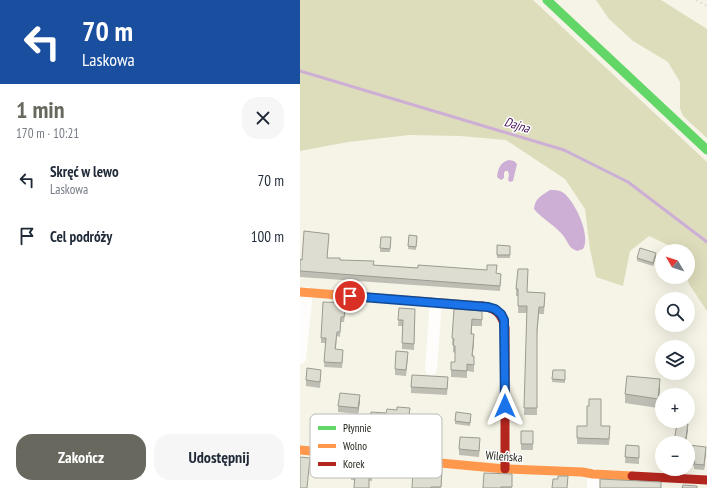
<!DOCTYPE html>
<html lang="pl">
<head>
<meta charset="utf-8">
<style>
	:root { --surface:#fff; --page:#f6f6f7; --text:#1f2937; --muted:#747a83; --accent:#69685e }
	body { margin:0; font-family:"PT Sans Narrow",sans-serif; background:var(--page); color:var(--text); height:100vh; display:flex; flex-direction:column; font-size:15px; white-space:nowrap }
	* { box-sizing:border-box; margin:0 }
	p { font-size:13px; color:var(--muted) }
	.icon { flex:none; width:22px; height:22px; fill:none; stroke:currentColor; stroke-width:2; stroke-linecap:round; stroke-linejoin:round }
	.map { position:relative; flex:1; overflow:hidden }
	.panel { display:flex; flex-direction:column; background:var(--surface); width:300px }
	.panel>* { flex:none }
	.banner { background:#1a4fa0; color:#fff; overflow:hidden }
	.needle { width:26px; rotate:309deg }
	.buttons { position:absolute; left:355px; top:244px; display:grid; gap:8px }
	.buttons a { display:grid; place-items:center; width:40px; height:40px; border-radius:50%; background:var(--surface); box-shadow:0 4px 16px #0002; font-size:20px }
	.pin { position:absolute; display:grid; place-items:center; width:34px; height:34px; color:#fff; margin:-17px; border:2px solid #fff; border-radius:50%; box-shadow:0 1px 4px #0007 }
	.me { position:absolute; width:44px; margin:-22px; rotate:0deg; stroke-linejoin:round; filter:drop-shadow(0 0 3px #0008) }
	.turn { display:flex; align-items:center; gap:14px; height:84px; padding:0 16px; font-size:18px }
	.turn .icon { width:52px; height:52px; stroke-width:2.5 }
	.turn b { display:block; font-size:28px; line-height:34px }
	.round { display:grid; place-items:center; flex:none; width:42px; height:42px; border-radius:16px; background:var(--page) }
	.headline { display:flex; align-items:center; justify-content:space-between; height:68px; padding:0 16px }
	h1 { font-size:24px; font-weight:700; line-height:30px; color:var(--accent) }
	.primary-button { display:flex; gap:8px; margin-top:auto; padding:8px 16px }
	.primary-button a { flex:1; height:46px; border-radius:16px; background:var(--accent); color:#fff; font-size:16px; font-weight:700; line-height:46px; text-align:center }
	.primary-button a+a { background:var(--page); color:var(--text) }
	ul { padding:0; list-style:none }
	li { display:flex; align-items:center; gap:12px; height:56px; padding:0 16px }
	li div { flex:1 }
	li b { display:block; font-size:15px }
	li em { font-style:normal }
	main { display:flex; flex:1; min-height:0 }
	.map>svg:first-child { display:block }
</style>
</head>
<body>
<main>
<section class="panel">
<div class="banner">
<div class="turn"><svg class="icon" aria-label="left" viewBox="0 0 24 24"><path d="M17 20v-9H6M10 6l-5 5 5 5"/></svg><div><b>70 m</b>Laskowa</div></div>
</div>
<div class="headline"><div><h1>1 min</h1><p>170 m · 10:21</p></div><a class="round"><svg class="icon" aria-label="close" viewBox="0 0 24 24"><path d="M6 6l12 12M18 6L6 18"/></svg></a></div>
<ul>
<li><svg class="icon" aria-label="left" viewBox="0 0 24 24"><path d="M17 20v-9H6M10 6l-5 5 5 5"/></svg><div><b>Skręć w lewo</b><p>Laskowa</p></div><em>70 m</em></li>
<li><svg class="icon" aria-label="arrive" viewBox="0 0 24 24"><path d="M6 21V4h12l-3 4 3 4H6"/></svg><div><b>Cel podróży</b></div><em>100 m</em></li>
</ul>
<div class="primary-button"><a>Zakończ</a><a>Udostępnij</a></div>
</section>
<div class="map">
<svg width="407" height="488" viewBox="0 0 407 488">
	<rect width="100%" height="100%" fill="#f5f4e6"/>
	<path fill="#dddcbb" d="M0,0H233L407,162V311L389,284L387,277H388V251H381L349,236L330,251L323,286L296,277L290,249L285,209L265,179L206,140L160,136L109,135L48,142L0,151Z
		M296,0H361L407,29V138L383,116L380,108V82L368,62L333,41L309,19Z"/>
	<path fill="#cdafd6" d="M209,160L214,161L217,164L213,181L210,182L208,180L209,175L208,171H205L204,173V178L201,180L197,177C198,169 200,162 209,160Z
		M250,190C255,190 261,190 265,194C276,204 291,236 283,249L277,251C269,248 269,244 265,238C257,226 243,220 234,209C235,198 241,196 250,190Z"/>
	<g fill="none" stroke-linecap="round" stroke-linejoin="round">
		<path stroke="#cdafd6" stroke-width="3" d="M0,71L264,150L328,182L407,242"/>
		<path stroke="#dededa" stroke-width="2" stroke-dasharray="2 3" stroke-linecap="butt" d="M396,0L407,6"/>
		<path stroke="#fefdfb" stroke-width="12" d="M0,358L7,293
			M131,369L136,302
			M293,488V474"/>
		<path stroke="#63d668" stroke-width="9" d="M247,0L407,150"/>
		<path stroke="#ff974d" stroke-width="9" d="M0,292L182,306
			M0,450L205,469L282,472L293,474L332,476"/>
		<path stroke="#b3261e" stroke-width="9" d="M182,306C196,308 202,314 205,328V469
			M332,476L407,480"/>
	</g>
	<path fill="#bfbeb4" d="M109,235L117,236L116,250L108,249Z
		M81,237H91L90,252H80Z
		M29,239L27,258L74,265L197,273L201,279L200,291L0,277V259L2,260Z
		M197,245L210,246V258H197Z
		M356,256L353,266L337,261V258Z
		M218,269L227,292L245,293L244,314H239L237,337V415H224L227,313H218V296H216V289Z
		M46,308L44,322H41L40,337L37,336L36,349L43,355L42,368L24,367L26,343H21V338Z
		M99,308L115,315L114,350L102,349V326H98Z
		M154,309L182,318V326H172V334L174,341L172,356H174V372L167,371V378L151,377V362H155V353L153,352V345H152Z
		M108,358L106,376L95,375V369Z
		M253,370H265V383L252,382Z
		M21,376L20,388L6,386V380Z
		M148,383L147,395L111,393V387Z
		M360,388L358,408L325,403V394Z
		M60,401L58,414L38,412V406Z
		M86,413H110L108,429L115,435L114,447L88,445L89,433L69,431V427Z
		M171,417L170,426L155,424V421Z
		M42,425L61,433L60,442L19,437V432Z
		M277,426H301L310,432L309,445L277,444Z
		M221,431H233V450H221Z
		M180,445L179,457L159,455V449Z
		M326,445L339,446V464L325,463Z
		M388,445L406,452L404,470L394,469V466L388,465Z
		M73,468L72,481L51,480V474Z
		M142,474L141,488H112Z
		M212,474V488H183Z"/>
	<path fill="#9b9b92" d="M356,253V256L353,266V263Z
		M174,334V341L172,363V356Z
		M360,379V388L358,408V399Z
		M60,395V401L58,414V408Z
		M388,424V430L386,443H385Z
		M406,447V452L404,470V465Z"/>
	<path fill="#deddd1" stroke="#9b9b92" d="M4,231L29,234L27,258H40V260L74,261L73,265L118,268V265L187,270V265H197L196,273L201,274L200,286L0,271V259L2,260Z
		M109,235L117,236L116,247L108,246Z
		M81,237H91L90,249L80,248Z
		M197,245L210,246V255H197Z
		M340,248L356,253L353,263L337,258Z
		M218,269H228L227,292L245,293L244,307H239L237,330V408H224L227,306H218V289H216Z
		M23,302L46,303L44,317H41L40,332H37L35,349L43,350L42,363L24,362L26,338H21Z
		M99,308L115,309L114,344L102,343L103,320H98Z
		M154,309L182,311V320L172,319L171,334H174L172,356H174V365L167,364V371L151,370V362H155V346L153,345L154,339L152,338Z
		M96,351L108,352L106,370L95,369Z
		M7,368L21,370L20,382L6,380Z
		M253,370H265V380L252,379Z
		M112,375L148,377L147,389L111,387Z
		M327,376L360,379L358,399L325,394Z
		M40,393L60,395L58,408L38,406Z
		M289,399H301V426H310L309,439L277,438V426H287V406H289Z
		M97,407L110,408L107,429L115,430L114,443L88,441L89,429L69,427L71,412L86,413L87,409L97,410Z
		M156,412L171,414L170,423L155,421Z
		M377,422L388,424L385,443H374Z
		M221,431H233V444H221Z
		M160,437L180,438L179,451L159,449Z
		M326,445L339,446V458L325,457Z
		M388,445L406,447L404,465L394,464L395,461L388,460Z
		M0,457L10,458L7,488H0Z
		M53,461L73,463L72,476H69V488H54L55,475L51,474Z
		M122,467L142,469L141,487H131V488H112L113,471L121,472Z
		M184,473L212,474V487H201V488H183Z
		M258,476H268L267,488H252L253,479H258Z
		M300,479L361,482V488H300Z
		M383,485L397,486V488H382Z"/>
	<g fill="none" stroke-linecap="round" stroke-linejoin="round">
		<defs>
			<path id="route" d="M50,296L188,307L195,309L201,314L204,320L205,406"/>
		</defs>
		<use href="#route" stroke="#114b97" stroke-width="10"/>
		<use href="#route" stroke="#1a73e8" stroke-width="7"/>
	</g>
	<g text-anchor="middle" dominant-baseline="central" stroke-width="3" stroke-linejoin="round" paint-order="stroke">
		<g font-size="12" fill="#1e1d14" stroke="#fff">
			<text transform="translate(204 456) rotate(4)">Wileńska</text>
		</g>
		<g font-size="13" font-style="italic" fill="#47115a" stroke="#fff">
			<text transform="translate(217 125) rotate(17)">Dajna</text>
		</g>
	</g>
	<rect x="10" y="414" width="132" height="64" rx="6" fill="#fff" stroke="#bcbbb8" stroke-width="1"/>
	<rect x="18" y="426" width="18" height="4" fill="#63d668"/>
	<rect x="18" y="444" width="18" height="4" fill="#ff974d"/>
	<rect x="18" y="462" width="18" height="4" fill="#b3261e"/>
	<g font-size="11" fill="#1e1d14">
		<text x="43" y="432">Płynnie</text>
		<text x="43" y="450">Wolno</text>
		<text x="43" y="468">Korek</text>
	</g>
</svg>
<div class="buttons">
<a><svg class="needle" viewBox="-14 -14 28 28"><path d="M0-13l5 13h-10z" fill="#e53935"/><path d="M0 13l5-13h-10z" fill="#747a83"/></svg></a>
<a><svg class="icon" aria-label="search" viewBox="0 0 24 24"><circle cx="10" cy="10" r="6"/><path d="M15 15l6 6"/></svg></a>
<a><svg class="icon" aria-label="layers" viewBox="0 0 24 24"><path d="M12 4l9 5-9 5-9-5zM3 14l9 5 9-5"/></svg></a>
<a>+</a>
<a>−</a>
</div>
<div class="pin" style="left:50px;top:296px;background:#d93025"><svg class="icon" aria-label="arrive" viewBox="0 0 24 24"><path d="M6 21V4h12l-3 4 3 4H6"/></svg></div>
<svg class="me" style="left:205px;top:406px" viewBox="-20 -20 40 40"><path d="M0-17L14 15 0 8-14 15z" fill="#1a73e8" stroke="#fff" stroke-width="4"/></svg>
</div>
</main>
</body>
</html>
